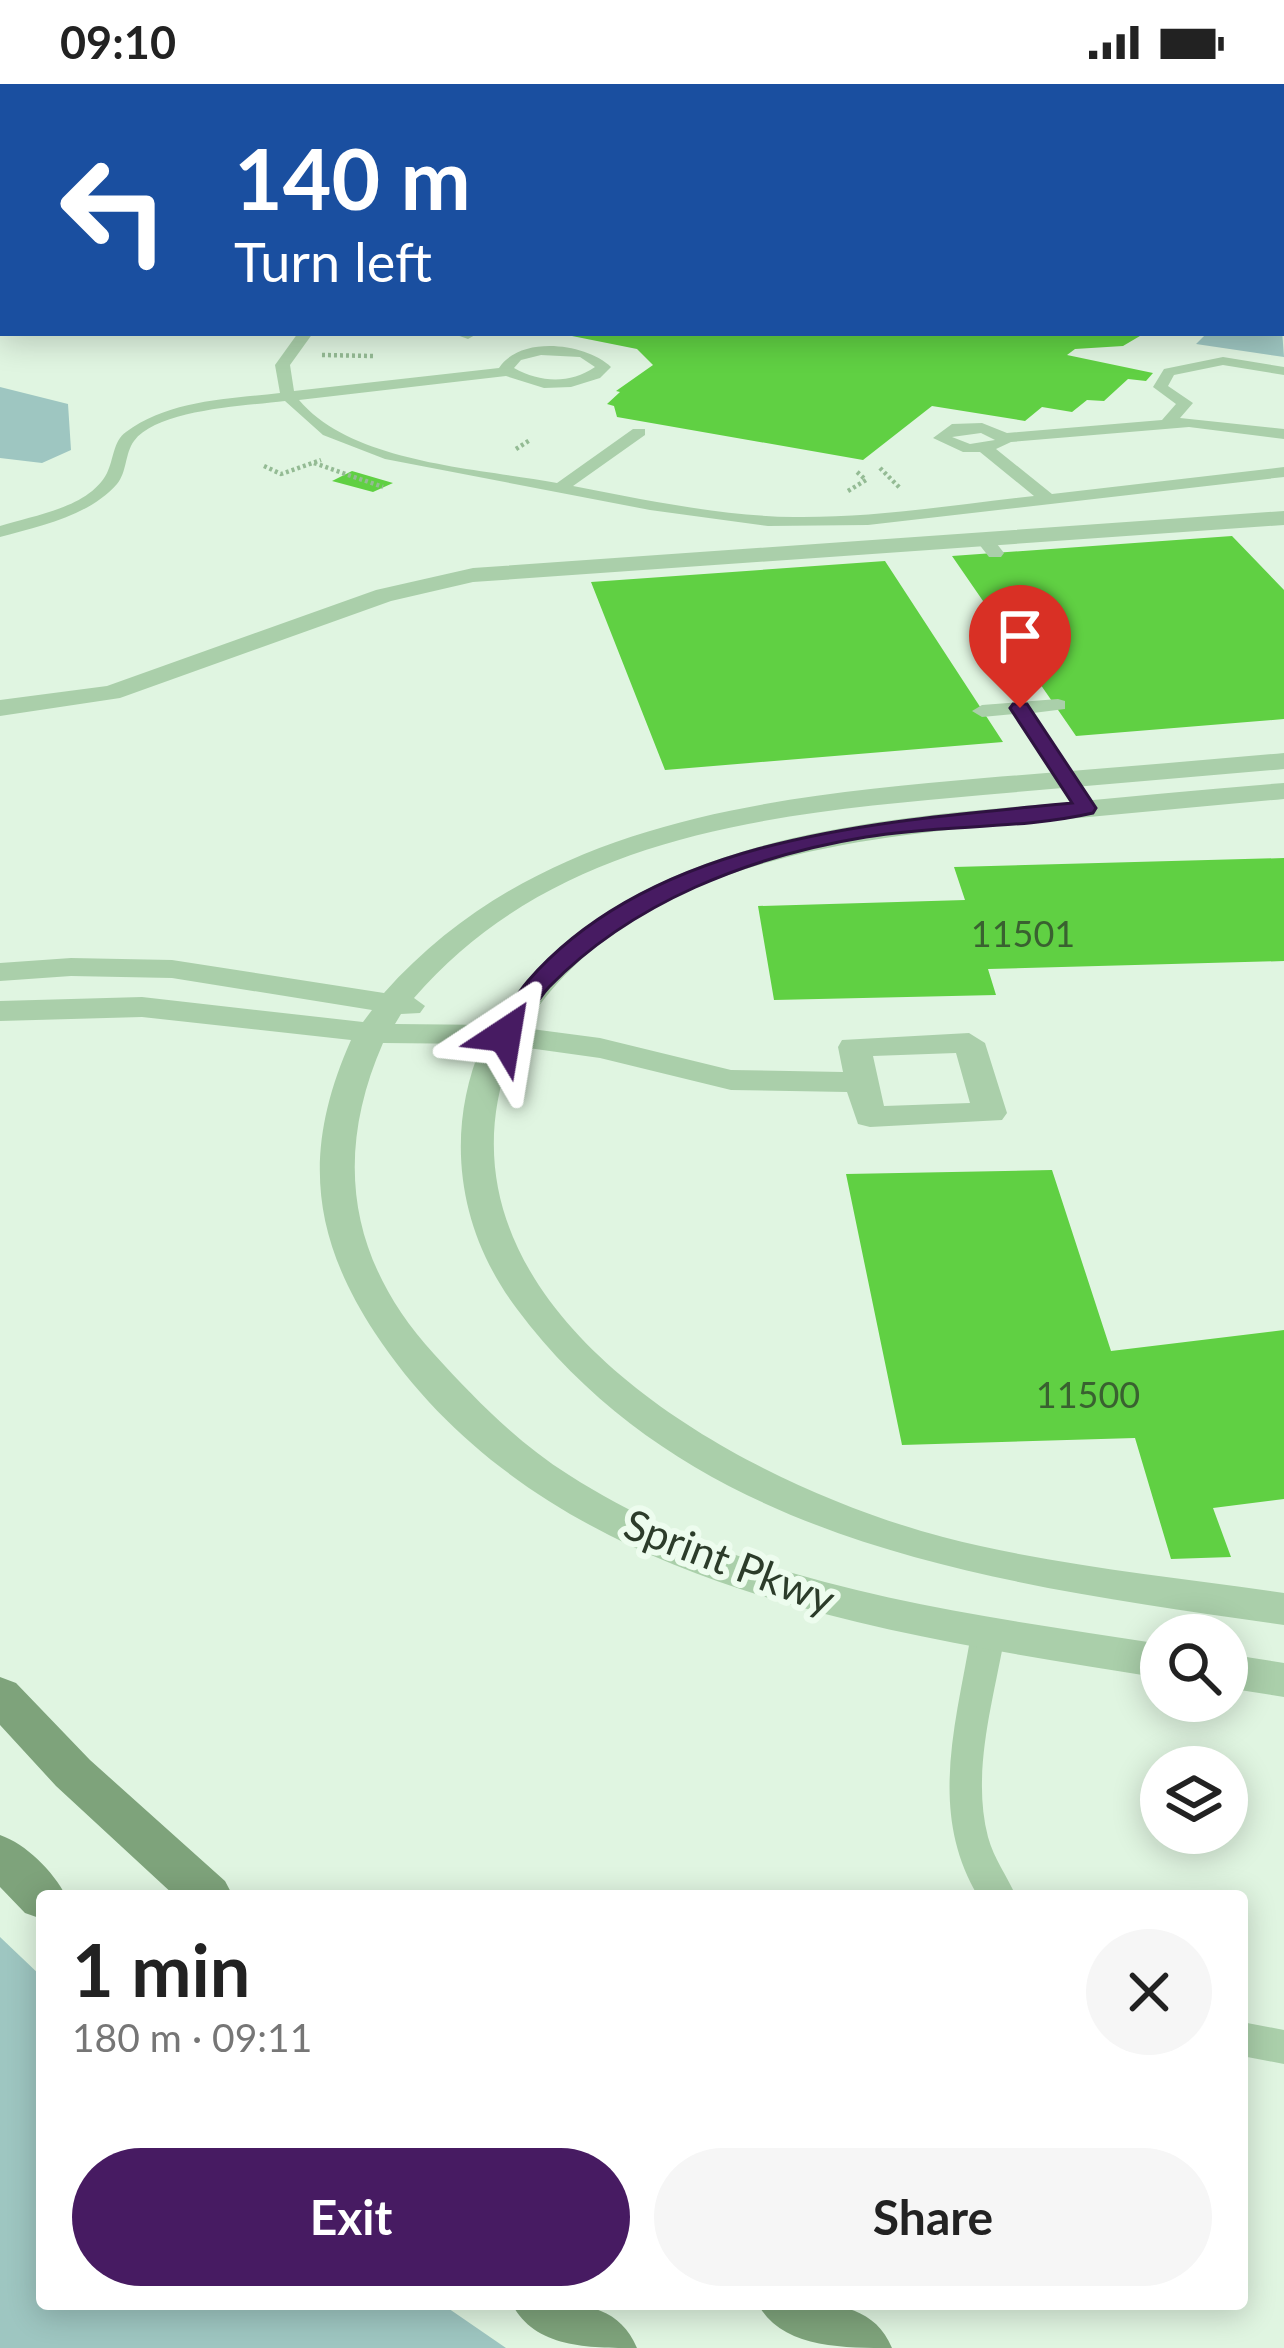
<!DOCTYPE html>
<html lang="en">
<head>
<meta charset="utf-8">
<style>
	:root { --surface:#fff; --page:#f6f6f6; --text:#222; --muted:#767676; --accent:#471b62 }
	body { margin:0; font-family:Lato,sans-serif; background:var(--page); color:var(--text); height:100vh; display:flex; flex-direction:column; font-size:45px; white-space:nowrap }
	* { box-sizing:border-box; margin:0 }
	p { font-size:39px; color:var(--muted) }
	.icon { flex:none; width:66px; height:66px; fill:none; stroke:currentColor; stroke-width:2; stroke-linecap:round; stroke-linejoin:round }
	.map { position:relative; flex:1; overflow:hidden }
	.side { position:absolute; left:36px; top:1806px; width:1212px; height:420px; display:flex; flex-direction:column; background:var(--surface); border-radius:12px; box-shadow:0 6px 30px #0003 }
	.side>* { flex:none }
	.banner { position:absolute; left:0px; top:0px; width:1284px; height:252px; box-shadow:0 6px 30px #0003; background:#1a4fa0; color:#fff; overflow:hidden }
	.tools { position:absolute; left:1140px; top:1530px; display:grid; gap:24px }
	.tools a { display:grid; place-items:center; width:108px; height:108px; border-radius:50%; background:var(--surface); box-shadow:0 6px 30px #0003; font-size:60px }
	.pin { position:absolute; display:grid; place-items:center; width:102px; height:102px; color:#fff; margin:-123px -51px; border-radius:50% 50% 50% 0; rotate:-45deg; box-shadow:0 0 12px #0007 }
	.pin .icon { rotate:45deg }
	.me { position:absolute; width:132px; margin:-66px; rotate:33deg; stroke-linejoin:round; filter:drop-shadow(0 0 9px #0008) }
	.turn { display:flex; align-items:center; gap:42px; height:252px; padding:0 36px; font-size:54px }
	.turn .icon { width:156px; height:156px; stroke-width:2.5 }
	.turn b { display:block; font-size:84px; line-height:102px }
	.round { display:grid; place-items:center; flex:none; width:126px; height:126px; border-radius:63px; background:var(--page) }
	.headline { display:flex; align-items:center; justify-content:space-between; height:204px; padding:0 36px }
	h1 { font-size:72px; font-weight:700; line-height:90px }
	.action { display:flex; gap:24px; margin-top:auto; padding:24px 36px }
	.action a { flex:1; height:138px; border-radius:72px; background:var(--accent); color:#fff; font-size:48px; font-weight:700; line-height:138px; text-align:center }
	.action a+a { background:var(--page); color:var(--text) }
	.status { display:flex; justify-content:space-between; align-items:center; height:84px; padding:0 60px; background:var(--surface); direction:ltr }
	.status svg { height:33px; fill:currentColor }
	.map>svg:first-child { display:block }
</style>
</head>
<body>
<div class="status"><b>09:10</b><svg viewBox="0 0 49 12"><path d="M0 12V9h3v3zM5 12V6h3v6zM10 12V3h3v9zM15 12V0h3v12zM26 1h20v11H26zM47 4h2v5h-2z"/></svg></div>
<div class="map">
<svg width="1284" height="2264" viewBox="0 0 1284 2264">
	<rect width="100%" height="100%" fill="#e0f5e1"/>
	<path fill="#9ec6c1" d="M1281,232L1284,273L1196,260L1207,249H1281Z
		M0,303L68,320L71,366L42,379L0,374Z
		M0,1853L42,1893V2220H442L506,2264H0Z"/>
	<path fill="#60d043" d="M557,249H1145L1123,262L1075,265L1067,271L1153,289L1146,297L1128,295L1104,317L1087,316L1072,328L1042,323L1025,337L932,322L863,376L617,333L614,322L607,320L620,308L616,307L653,281L637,265Z
		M352,387L393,399L373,408L332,397Z
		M1232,452L1284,506V635L1076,652L952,472Z
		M885,477L1003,658L665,686L591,498Z
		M1284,774V877L988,885L996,911L774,916L758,822L965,816L954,783Z
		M1052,1086L1111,1267L1284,1246V1415L1213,1424L1231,1473L1171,1475L1135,1354L902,1361L846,1090Z"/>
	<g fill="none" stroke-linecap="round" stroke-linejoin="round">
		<path stroke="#94bb94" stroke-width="3" stroke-dasharray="3 3" stroke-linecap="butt" d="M364,3L379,0"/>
		<path stroke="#94bb94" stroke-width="4.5" stroke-dasharray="3 3" stroke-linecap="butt" d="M322,271L373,272
			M516,365L530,356
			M314,379L383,403
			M264,382L281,390L321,376
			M880,384L900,404
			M848,407L866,396L856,387"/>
		<path fill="#aacfaa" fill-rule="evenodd" d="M707,0L724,3H703Z
			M0,33H3V40H0Z
			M0,117L3,118V127L0,126Z
			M3,146V154L0,155V147Z
			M1281,165H1284V173H1281Z
			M0,180L3,181V190L0,189Z
			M298,249H313L290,281L294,307L499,284C520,251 586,259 611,283L600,294L571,303L544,304L506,292L299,316C353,380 479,384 557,399L633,345H645V351L573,402C646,416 720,432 794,433C874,434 954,421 1034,412L980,368H963L933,354L952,340L982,339L1007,349L1162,336L1176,320L1153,303L1164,285L1223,273L1284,283V291L1223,281L1174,291L1168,302L1193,319L1180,334L1284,345V355L1189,343L1011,358L996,365L1052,410L1284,383V393L868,441L768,442L650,426L385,375L323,351L285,317C247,322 158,325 134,357C125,369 127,388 117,400C89,432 40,442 0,453V442C34,431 89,424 107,389C114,375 113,357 126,348C169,316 228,315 280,309L275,281ZM541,271L580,273L595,283C570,300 541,299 514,284L521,276ZM981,349L995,356L970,360L952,353Z
			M451,249H474L475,251L468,255Z
			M978,451H990L1004,469L1001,473H989L975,455Z
			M1058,615L1065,617V625L1033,629L1097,724L1093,728H1079L1014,630L982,633L972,627L982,621Z
			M988,1538L1000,1541L1005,1550C994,1615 971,1688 988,1753C994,1775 1007,1792 1016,1812H978C928,1728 956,1640 971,1550L976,1541Z
			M1242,1938L1284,1946V1980L1242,1972Z"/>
		<path fill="#aacfaa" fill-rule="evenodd" d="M814,0H850L852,3H816Z
			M1281,35H1284V44H1281Z
			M1284,427V441L473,498L391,517L120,614L0,632V616L107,602L376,506L473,484Z
			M1284,669V685C1184,694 1084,702 983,711C779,729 557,748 414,914L425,922L420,929L401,930L395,940L493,941C612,758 849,737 1048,720C1127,713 1205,705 1284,699V715C1208,722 1132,729 1057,736C871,752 635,768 524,944L600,954L731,986L843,988L838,963L842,956L969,949L985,959L1007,1029L1002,1036L870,1043L858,1040L847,1008L731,1006L600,974L514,962C409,1220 738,1399 943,1453C1054,1482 1170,1492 1284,1509V1541C1009,1501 696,1465 517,1225C458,1147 444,1050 482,960L383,959C333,1073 349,1177 434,1270C475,1315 517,1358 569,1391C743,1503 961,1529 1161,1560V1594C883,1549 544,1505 375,1249C310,1150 303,1064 351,956L142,933L0,937V917L142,913L363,938L372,926L172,894L71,892L0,897V879L71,874L172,876L384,909C538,736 767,713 984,694C1084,686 1184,678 1284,669ZM956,969L970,1019L884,1022L873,972Z
			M1227,1570L1284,1579V1613L1227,1604Z"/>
		<path fill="#7ea37b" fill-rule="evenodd" d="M246,0H273L244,3Z
			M313,0H340L311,3Z
			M0,62H3V72H0Z
			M0,1593L16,1599L90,1676L225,1797L233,1812H175L56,1702L0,1641Z
			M0,1751C26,1760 53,1787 66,1812H42V1835L25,1829L0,1803Z
			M512,2220C561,2220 615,2211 637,2264C588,2264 535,2264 512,2220Z
			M758,2220C808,2220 870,2210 892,2264C843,2264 781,2264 758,2220Z"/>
	</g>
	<path fill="#471b62" stroke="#2e1240" stroke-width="3" d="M1013,620H1027L1096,724L1093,729C1019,746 941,740 866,753C750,772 632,818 549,903C535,918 525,939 513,956H496L492,951C504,934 514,913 528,897C656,749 891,737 1072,719L1010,624Z"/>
	<g text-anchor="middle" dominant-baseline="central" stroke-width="12" stroke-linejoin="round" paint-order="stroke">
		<g font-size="36" fill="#396130">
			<text x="1023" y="849">11501</text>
			<text x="1088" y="1310">11500</text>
		</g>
		<g font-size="42" fill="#2c3c2a" stroke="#edfcee">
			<text transform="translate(730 1477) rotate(21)">Sprint Pkwy</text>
		</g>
	</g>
</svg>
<div class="tools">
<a><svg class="icon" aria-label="search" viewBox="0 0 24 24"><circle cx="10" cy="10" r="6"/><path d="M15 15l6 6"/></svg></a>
<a><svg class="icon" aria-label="layers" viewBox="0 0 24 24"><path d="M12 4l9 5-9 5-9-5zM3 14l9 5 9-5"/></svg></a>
</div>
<div class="pin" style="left:1020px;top:624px;background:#d93025"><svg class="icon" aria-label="arrive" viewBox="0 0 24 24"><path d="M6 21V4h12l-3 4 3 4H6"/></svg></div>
<svg class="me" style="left:505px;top:951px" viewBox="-20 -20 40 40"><path d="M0-17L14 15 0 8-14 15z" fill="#471b62" stroke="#fff" stroke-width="4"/></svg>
<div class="banner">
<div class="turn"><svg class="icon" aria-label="left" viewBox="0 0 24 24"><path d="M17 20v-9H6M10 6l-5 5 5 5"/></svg><div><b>140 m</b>Turn left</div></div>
</div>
<section class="side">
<div class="headline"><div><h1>1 min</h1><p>180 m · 09:11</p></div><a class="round"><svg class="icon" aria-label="close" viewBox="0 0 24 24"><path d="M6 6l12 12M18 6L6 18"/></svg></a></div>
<div class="action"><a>Exit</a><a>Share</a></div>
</section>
</div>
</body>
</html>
